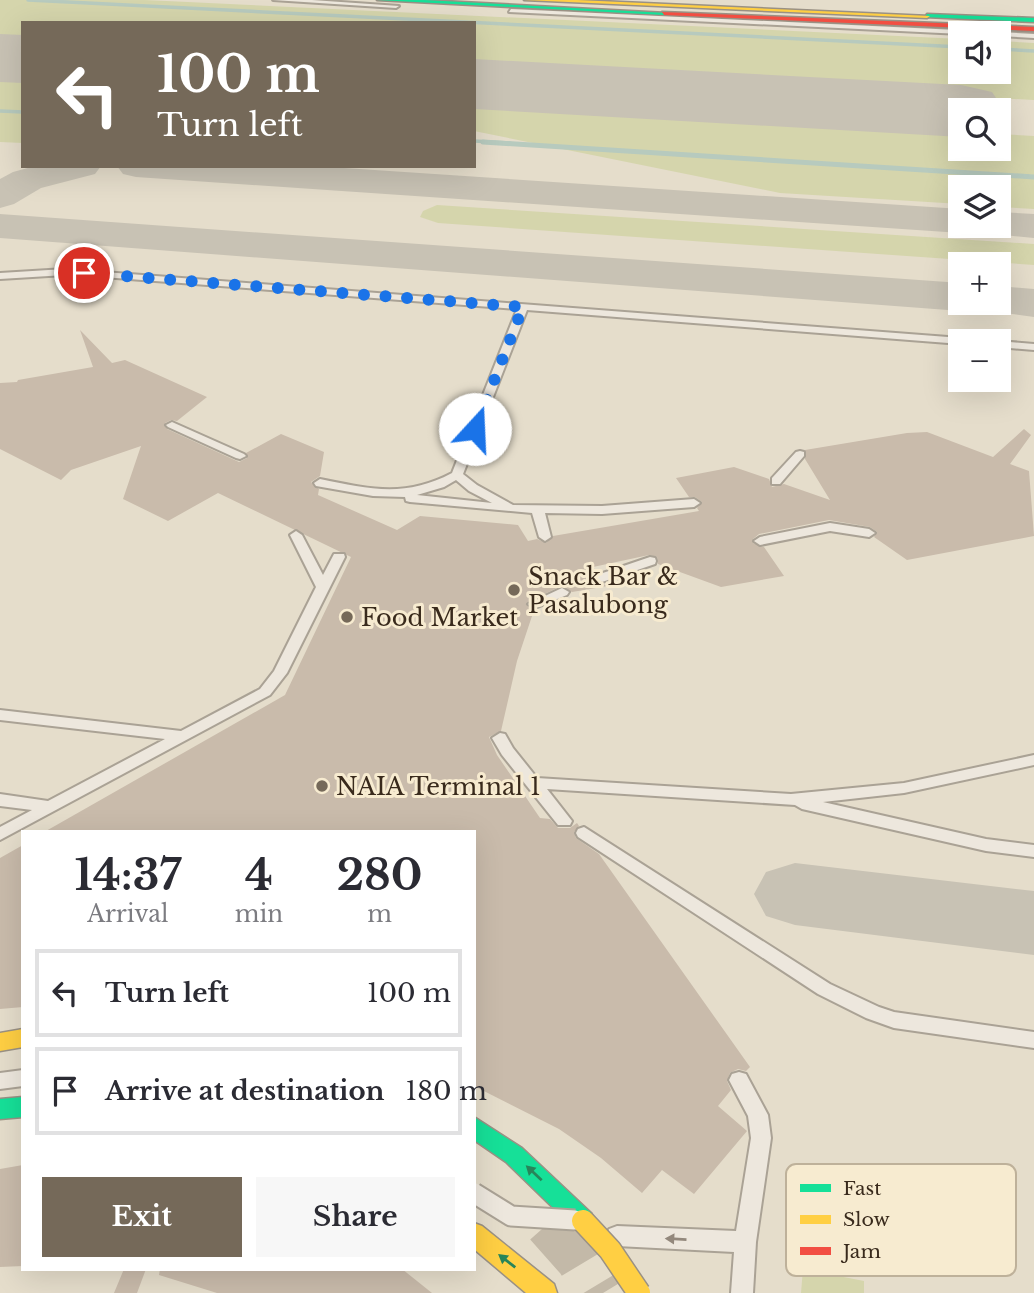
<!DOCTYPE html>
<html lang="en">
<head>
<meta charset="utf-8">
<style>
	:root { --surface:#fff; --page:#f7f7f7; --text:#2b2b33; --muted:#7c7c81; --line:#e1e1e2; --accent:#756959 }
	body { margin:0; font-family:"Libre Baskerville",serif; background:var(--page); color:var(--text); height:100vh; display:flex; flex-direction:column; font-size:26px; white-space:nowrap }
	* { box-sizing:border-box; margin:0 }
	p { font-size:23px; color:var(--muted) }
	.icon { flex:none; width:38px; height:38px; fill:none; stroke:currentColor; stroke-width:2; stroke-linecap:round; stroke-linejoin:round }
	.map { position:relative; flex:1; overflow:hidden }
	.details { position:absolute; left:21px; top:830px; width:455px; height:441px; display:flex; flex-direction:column; background:var(--surface); border-radius:0px; box-shadow:0 7px 28px #0002 }
	.details>* { flex:none }
	.hud { position:absolute; left:21px; top:21px; width:455px; height:147px; border-radius:0px; box-shadow:0 7px 28px #0002; background:#756959; color:#fff; overflow:hidden }
	.tools { position:absolute; left:948px; top:21px; display:grid; gap:14px }
	.tools a { display:grid; place-items:center; width:63px; height:63px; border-radius:0px; background:var(--surface); box-shadow:0 7px 28px #0002; font-size:35px }
	.pin { position:absolute; display:grid; place-items:center; width:60px; height:60px; color:#fff; margin:-30px; border:4px solid #fff; border-radius:50%; box-shadow:0 2px 7px #0007 }
	.me { position:absolute; width:77px; margin:-38px; rotate:20deg; stroke-linejoin:round; filter:drop-shadow(0 0 5px #0008) }
	.turn { display:flex; align-items:center; gap:24px; height:147px; padding:0 21px; font-size:32px }
	.turn .icon { width:91px; height:91px; stroke-width:2.5 }
	.turn b { display:block; font-size:49px; line-height:60px }
	.eta { display:flex; justify-content:space-evenly; align-items:center; height:119px; text-align:center }
	.eta b { font-size:42px; font-weight:700; line-height:49px }
	.primary-button { display:flex; gap:14px; margin-top:auto; padding:14px 21px }
	.primary-button a { flex:1; height:80px; border-radius:0px; background:var(--accent); color:#fff; font-size:28px; font-weight:700; line-height:80px; text-align:center }
	.primary-button a+a { background:var(--page); color:var(--text) }
	ul { padding:0; list-style:none }
	li { display:flex; align-items:center; gap:21px; height:88px; margin:0 14px 10px; padding:0 7px; border:4px solid var(--line); border-radius:0px }
	li div { flex:1 }
	li b { display:block; font-size:26px }
	li em { font-style:normal }
	.map>svg:first-child { display:block }
</style>
</head>
<body>
<div class="map">
<svg width="1034" height="1293" viewBox="0 0 1034 1293">
	<rect width="100%" height="100%" fill="#e5ddcb"/>
	<path fill="#d5d5ac" d="M0,0H145L961,39V72H999V41L1034,43V100L474,70V23H23V45L0,44Z
		M0,76L23,77V143L0,142Z
		M474,104L961,132V149H999V134L1034,136V209L999,207V187H961V204L780,193L474,131Z
		M437,205L1034,244V265L438,223L420,217L423,211Z
		M803,1269L864,1281V1293H801Z"/>
	<g fill="none" stroke-linecap="round" stroke-linejoin="round">
		<path stroke="#b7cabe" stroke-width="3.5" d="M28,0L961,47
			M999,49L1034,51
			M0,111L23,112
			M474,141L510,143"/>
		<path stroke="#b7cabe" stroke-width="5" d="M483,142L1034,177"/>
		<path fill="#c8c2b4" fill-rule="evenodd" d="M0,49L23,51V70L0,67Z
			M35,166H101L95,174L41,188L14,204L0,208V179L13,172Z
			M117,166H314L961,209V226H978L976,230L961,233L136,177L123,174Z
			M999,212L1034,214V238L984,233L980,226H999Z
			M0,214L961,283V303H999V286L1034,289V317L983,310L979,304L961,311L0,238Z
			M795,863L1034,891V955L795,925L766,916L754,894L766,872Z"/>
		<path fill="#c8c2b4" fill-rule="evenodd" d="M0,34L23,35V83L0,82Z
			M474,59L961,85L992,92L1005,111L999,119V110H961V137L474,109Z"/>
	</g>
	<path fill="#c9bbab" d="M80,330L112,363L125,360L207,397L177,421L171,420L165,423L167,429L239,462L247,458L246,453L281,434L324,452L320,476L311,482L319,489L318,495L397,530L420,516L518,525L528,541L537,539L546,543L553,536L699,511L697,508L702,502L695,497H689L676,478L734,467L769,479L772,487L784,484L830,500L805,459V450L907,433L927,432L993,457L1024,429L1031,435L1010,464L1029,471L1034,536L907,560L874,537L877,532L870,527L829,520L759,534L753,539V543L764,547L784,576L721,587L658,564L657,557L649,555L593,567L597,572L593,577L594,580L608,586L572,592L561,586L526,603L534,610L517,661L501,731L489,737L497,755L540,818L550,819L558,828H570L577,823L579,826L574,832L576,838L599,854L750,1067L746,1071L738,1069L730,1073L727,1081L731,1090L718,1106L747,1131L694,1194L662,1170L642,1193L601,1158L559,1129L474,1086V831H46L285,695L351,557L218,493L168,521L123,499L141,446L71,470L61,480L0,449V383L17,382L18,380L93,367Z
		M23,845V1007L0,1009V858Z
		M23,1165V1266L0,1267V1169Z
		M124,1269H146L137,1293H114Z
		M160,1269H402L432,1293H217L159,1275Z"/>
	<g fill="none" stroke-linecap="round" stroke-linejoin="round">
		<path stroke="#c3b9a8" stroke-width="53" stroke-dasharray="53 26" stroke-linecap="butt" d="M550,1222L582,1258L603,1293"/>
		<defs>
			<path id="lane" d="M273,0H312L399,6L396,8Z
				M511,9L978,31L981,33L961,34L509,12Z
				M999,32L1034,34V38L999,36V33H996Z
				M65,269L961,338L966,341H961V344L527,310L463,474L477,485L513,505L602,506L694,499L700,503L694,507L602,514L545,513L551,537L545,541L539,537L532,513L410,502L406,501L405,497L373,496L316,486L314,483L320,479C369,489 405,498 452,473L517,309L103,277L65,275L0,279V273ZM456,480L469,491L492,503L417,495L444,487Z
				M998,341H999L1034,344V350L999,347Z
				M172,422L244,454L246,456L240,459L236,458L168,427L166,425Z
				M800,451L804,452V456L780,484H772V478L796,452Z
				M830,523L869,529L875,533L869,537L830,531L760,545L754,541L760,537Z
				M296,531L302,535L323,575L334,554H344L345,557L287,673L270,695L0,840V827L32,810L0,806V794L48,801L165,739L0,720V710L181,731L260,689L274,671L316,587L290,535Z
				M650,557L655,558L656,561L655,564L602,582L595,578L597,575Z
				M562,588L569,592L567,595L535,608L528,604Z
				M500,733L505,734L513,748L537,778L791,794L904,783L1034,755V765L904,793L823,802L986,839L1034,845V857L986,851L802,809L795,805L547,789L572,821L570,825H558L502,755L492,738Z
				M584,827L830,984L879,1007L894,1012L1034,1032V1048L894,1028L866,1018L818,994L578,837L576,833L578,829Z
				M23,1070V1086L0,1089V1073Z
				M739,1072L746,1074L768,1115L771,1138L756,1242L753,1293H731L734,1252L617,1246L609,1243L606,1236L609,1229L617,1226L736,1231L751,1138L748,1116L729,1080L732,1074Z"/>
			<path id="fast" d="M377,0H424L667,13L664,15Z
				M927,14L1034,18V22L925,17Z
				M23,1097V1117L0,1119V1099Z
				M474,1117L522,1148L591,1213L595,1221L591,1229L583,1232L575,1229L506,1162L474,1140Z"/>
			<path id="slow" d="M524,0H577L930,16L927,18Z
				M23,1029V1047L0,1051V1033Z
				M474,1223L482,1226L554,1284L557,1293H526L474,1249Z"/>
			<path id="jam" d="M662,12L1034,27V31L664,15Z"/>
		</defs>
		<use href="#lane" stroke="#aaa295" stroke-width="4"/>
		<use href="#fast" stroke="#9a9184" stroke-width="3"/>
		<use href="#slow" stroke="#9a9184" stroke-width="3"/>
		<use href="#jam" stroke="#9a9184" stroke-width="3"/>
		<use href="#lane" fill="#ede7dd" fill-rule="evenodd"/>
		<use href="#fast" fill="#16e098" fill-rule="evenodd"/>
		<use href="#slow" fill="#ffcf43" fill-rule="evenodd"/>
		<use href="#jam" fill="#f24e42" fill-rule="evenodd"/>
		<defs>
			<path id="lane-bridge" d="M474,1193L511,1216L575,1220"/>
			<path id="slow-bridge" d="M583,1221L610,1250L639,1293"/>
		</defs>
		<use href="#lane-bridge" stroke="#aaa295" stroke-width="23" stroke-linecap="butt"/>
		<use href="#slow-bridge" stroke="#9a9184" stroke-width="25" stroke-linecap="butt"/>
		<use href="#lane-bridge" stroke="#ede7dd" stroke-width="19"/>
		<use href="#slow-bridge" stroke="#ffcf43" stroke-width="22"/>
	</g>
	<defs><path id="oneway-solid" d="M-6-.8H1V-3.2L6.5 0L1 3.2V.8H-6Z" transform="scale(1.75)"/></defs>
	<g fill="#28855a">
		<use href="#oneway-solid" transform="translate(534 1173) rotate(-137)"/>
		<use href="#oneway-solid" transform="translate(507 1261) rotate(-142)"/>
	</g>
	<use fill="#93887c" href="#oneway-solid" transform="translate(676 1239) rotate(-177)"/>
	<g fill="none" stroke-linecap="round" stroke-linejoin="round">
		<path stroke="#1a73e8" stroke-width="12" stroke-dasharray="0 21.6" d="M84,273L523,307L475,429"/>
	</g>
	<g fill="#756959" stroke="#f7ebd0" stroke-width="2.5">
		<circle cx="514" cy="590" r="7"/>
		<circle cx="347" cy="617" r="7"/>
		<circle cx="322" cy="786" r="7"/>
	</g>
	<g text-anchor="middle" dominant-baseline="central" stroke-width="6" stroke-linejoin="round" paint-order="stroke">
		<g font-size="24" fill="#392a1c" stroke="#f7ebd0" text-anchor="start">
			<text x="528" y="576">Snack Bar &amp;<tspan x="528" dy="28">Pasalubong</tspan></text>
			<text x="361" y="617">Food Market</text>
			<text x="336" y="786">NAIA Terminal 1</text>
		</g>
	</g>
	<rect x="786" y="1164" width="230" height="112" rx="10" fill="#f7ebd0" stroke="#beb19a" stroke-width="2"/>
	<rect x="800" y="1184" width="31" height="8" fill="#16e098"/>
	<rect x="800" y="1215" width="31" height="9" fill="#ffcf43"/>
	<rect x="800" y="1247" width="31" height="8" fill="#f24e42"/>
	<g font-size="19" fill="#392a1c">
		<text x="843" y="1195">Fast</text>
		<text x="843" y="1226">Slow</text>
		<text x="843" y="1258">Jam</text>
	</g>
</svg>
<div class="tools">
<a><svg class="icon" aria-label="sound" viewBox="0 0 24 24"><path d="M4 9h4l5-4v14l-5-4H4zM17 9q2 3 0 6"/></svg></a>
<a><svg class="icon" aria-label="search" viewBox="0 0 24 24"><circle cx="10" cy="10" r="6"/><path d="M15 15l6 6"/></svg></a>
<a><svg class="icon" aria-label="layers" viewBox="0 0 24 24"><path d="M12 4l9 5-9 5-9-5zM3 14l9 5 9-5"/></svg></a>
<a>+</a>
<a>−</a>
</div>
<div class="pin" style="left:84px;top:273px;background:#d93025"><svg class="icon" aria-label="arrive" viewBox="0 0 24 24"><path d="M6 21V4h12l-3 4 3 4H6"/></svg></div>
<svg class="me" style="left:475px;top:429px" viewBox="-20 -20 40 40"><circle r="19" fill="#fff"/><path d="M0-13L10 11 0 6-10 11z" fill="#1a73e8"/></svg>
<div class="hud">
<div class="turn"><svg class="icon" aria-label="left" viewBox="0 0 24 24"><path d="M17 20v-9H6M10 6l-5 5 5 5"/></svg><div><b>100 m</b>Turn left</div></div>
</div>
<section class="details">
<div class="eta">
<div><b>14:37</b><p>Arrival</p></div>
<div><b>4</b><p>min</p></div>
<div><b>280</b><p>m</p></div>
</div>
<ul>
<li><svg class="icon" aria-label="left" viewBox="0 0 24 24"><path d="M17 20v-9H6M10 6l-5 5 5 5"/></svg><div><b>Turn left</b></div><em>100 m</em></li>
<li><svg class="icon" aria-label="arrive" viewBox="0 0 24 24"><path d="M6 21V4h12l-3 4 3 4H6"/></svg><div><b>Arrive at destination</b></div><em>180 m</em></li>
</ul>
<div class="primary-button"><a>Exit</a><a>Share</a></div>
</section>
</div>
</body>
</html>
